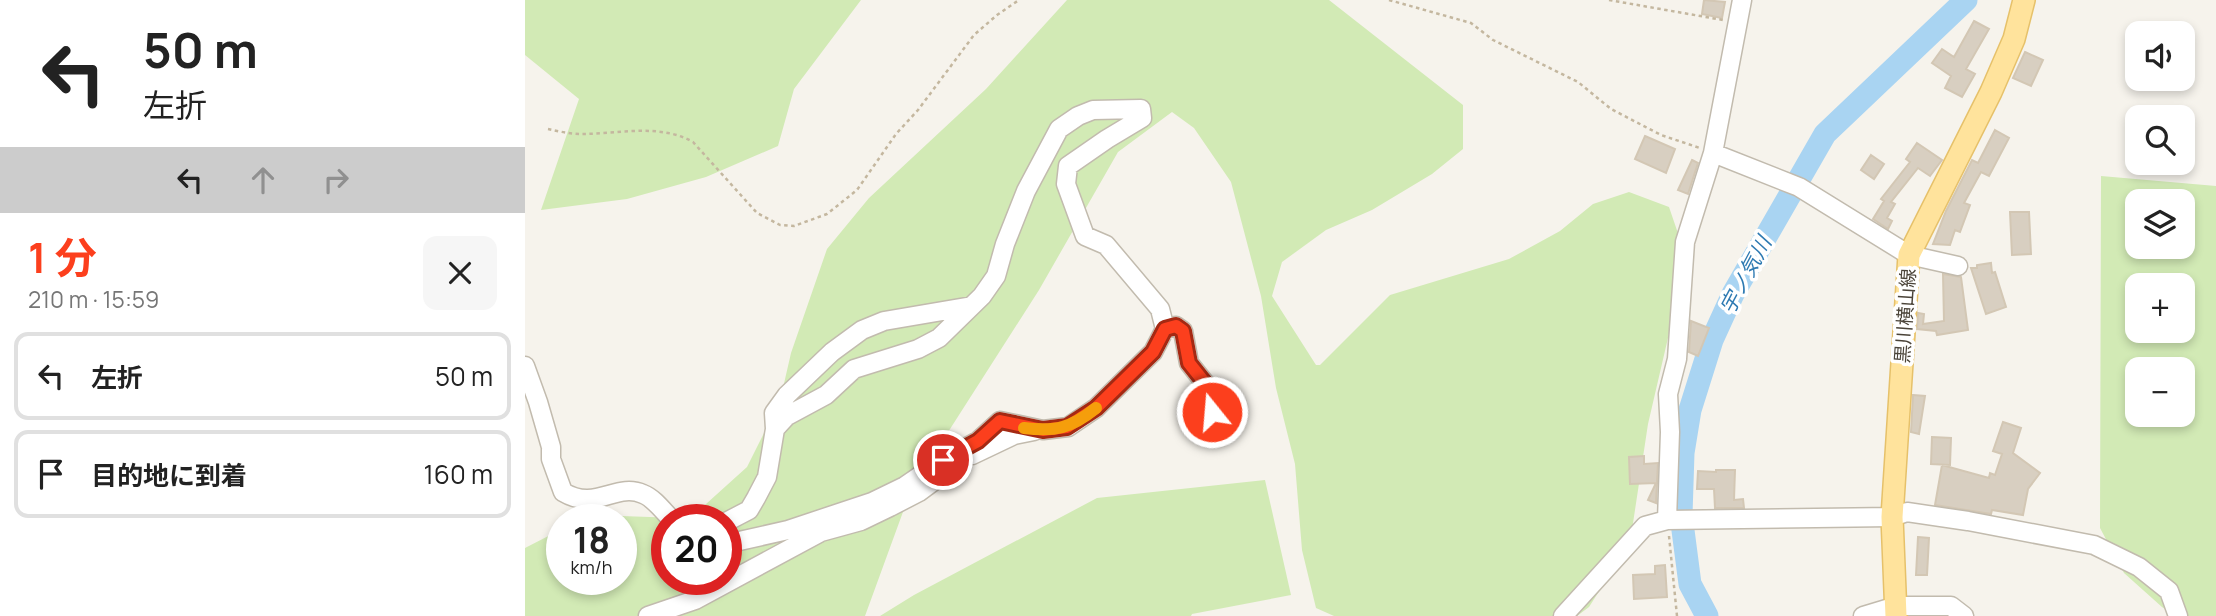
<!DOCTYPE html>
<html lang="ja">
<head>
<meta charset="utf-8">
<style>
	:root { --surface:#fff; --page:#f6f6f6; --text:#222; --muted:#767676; --line:#e0e0e0; --accent:#fc3f1d }
	body { margin:0; font-family:Manrope,"Noto Sans JP",sans-serif; background:var(--page); color:var(--text); height:100vh; display:flex; flex-direction:column; font-size:26px; white-space:nowrap }
	* { box-sizing:border-box; margin:0 }
	p { font-size:23px; color:var(--muted) }
	.icon { flex:none; width:38px; height:38px; fill:none; stroke:currentColor; stroke-width:2; stroke-linecap:round; stroke-linejoin:round }
	.map { position:relative; flex:1; overflow:hidden }
	.drawer { display:flex; flex-direction:column; background:var(--surface); width:525px }
	.drawer>* { flex:none }
	.guide { background:#fff; color:var(--text); overflow:hidden }
	.controls { position:absolute; left:1600px; top:21px; display:grid; gap:14px }
	.controls a { display:grid; place-items:center; width:70px; height:70px; border-radius:14px; background:var(--surface); box-shadow:0 4px 10px #0003; font-size:35px }
	.speed { position:absolute; left:21px; top:504px; display:flex; gap:14px; font-size:35px; font-weight:700; text-align:center }
	.speed>* { display:grid; place-content:center; width:91px; height:91px; border-radius:50%; background:var(--surface); box-shadow:0 4px 10px #0003; line-height:1 }
	.speed small { font-size:18px; font-weight:400 }
	.speed .limit { border:10px solid #d22; background:#fff; color:#111 }
	.pin { position:absolute; display:grid; place-items:center; width:60px; height:60px; color:#fff; margin:-30px; border:4px solid #fff; border-radius:50%; box-shadow:0 2px 7px #0007 }
	.me { position:absolute; width:77px; margin:-38px; rotate:343deg; stroke-linejoin:round; filter:drop-shadow(0 0 5px #0008) }
	.turn { display:flex; align-items:center; gap:24px; height:147px; padding:0 28px; font-size:32px }
	.turn .icon { width:91px; height:91px; stroke-width:2.5 }
	.turn b { display:block; font-size:49px; line-height:60px }
	.lanes { display:flex; align-items:center; height:66px; padding:0 28px; background:#0003; justify-content:center; gap:35px; direction:ltr }
	.lanes .off { opacity:.35 }
	.round { display:grid; place-items:center; flex:none; width:74px; height:74px; border-radius:14px; background:var(--page) }
	.overview { display:flex; align-items:center; justify-content:space-between; height:119px; padding:0 28px }
	h1 { font-size:42px; font-weight:700; line-height:52px; color:var(--accent) }
	ul { padding:0; list-style:none }
	li { display:flex; align-items:center; gap:21px; height:88px; margin:0 14px 10px; padding:0 14px; border:4px solid var(--line); border-radius:14px }
	li div { flex:1 }
	li b { display:block; font-size:26px }
	li em { font-style:normal }
	main { display:flex; flex:1; min-height:0 }
	.map>svg:first-child { display:block }
</style>
</head>
<body>
<main>
<section class="drawer">
<div class="guide">
<div class="turn"><svg class="icon" aria-label="left" viewBox="0 0 24 24"><path d="M17 20v-9H6M10 6l-5 5 5 5"/></svg><div><b>50 m</b>左折</div></div>
<div class="lanes"><svg class="icon" aria-label="left" viewBox="0 0 24 24"><path d="M17 20v-9H6M10 6l-5 5 5 5"/></svg><svg class="icon off" aria-label="ahead" viewBox="0 0 24 24"><path d="M12 20V5M6 11l6-6 6 6"/></svg><svg class="icon off" aria-label="right" viewBox="0 0 24 24"><path d="M7 20v-9h11M14 6l5 5-5 5"/></svg></div>
</div>
<div class="overview"><div><h1>1 分</h1><p>210 m · 15:59</p></div><a class="round"><svg class="icon" aria-label="close" viewBox="0 0 24 24"><path d="M6 6l12 12M18 6L6 18"/></svg></a></div>
<ul>
<li><svg class="icon" aria-label="left" viewBox="0 0 24 24"><path d="M17 20v-9H6M10 6l-5 5 5 5"/></svg><div><b>左折</b></div><em>50 m</em></li>
<li><svg class="icon" aria-label="arrive" viewBox="0 0 24 24"><path d="M6 21V4h12l-3 4 3 4H6"/></svg><div><b>目的地に到着</b></div><em>160 m</em></li>
</ul>
</section>
<div class="map">
<svg width="1691" height="616" viewBox="0 0 1691 616">
	<rect width="100%" height="100%" fill="#f6f3ec"/>
	<path fill="#d2eab5" fill-rule="evenodd" d="M0,0H336L269,89L253,146L181,177L102,199L16,210L54,99L0,55Z
		M542,0H804L938,105V149L907,174L847,210L801,230L757,262L747,296L791,365H795L865,295L984,259L1035,231L1068,204L1104,192L1144,207L1158,248L1149,312L1123,424L1105,543L1064,607L1052,616H809L791,608L777,550L770,464L751,388L736,296L706,182L669,128L647,112L593,152L514,290L386,490L340,616H0V548L37,529V579H96V520H57L67,515L154,518L181,504L222,467L255,401L266,353L302,249L344,198L461,89ZM142,520H201V579H142Z
		M1576,176L1691,186V616H1650L1637,607L1599,573L1575,528ZM1612,201H1657V247H1612ZM1612,285H1657V331H1612ZM1612,369H1657V415H1612Z
		M740,480L766,595L667,614L666,616H355L389,595L572,498Z"/>
	<g fill="none" stroke-linecap="round" stroke-linejoin="round">
		<path stroke="#a9d4f2" stroke-width="23" d="M1182,616L1165,584L1156,515L1158,453L1165,410L1187,340L1208,294L1300,134L1441,0"/>
	</g>
	<path fill="#d8cfc1" stroke="#d3c7b4" stroke-width="2" d="M1179,0L1200,2L1197,18L1177,14Z
		M1449,21L1464,29L1441,69L1450,74L1437,97L1420,88L1426,76L1407,63L1417,49L1429,57Z
		M1500,52L1518,60L1506,86L1488,78Z
		M1470,130L1484,138L1464,176L1456,172L1439,203L1445,205L1435,232L1430,230L1425,245L1408,244L1421,211L1447,160L1453,163Z
		M1120,136L1150,149L1141,173L1110,159Z
		M1392,143L1417,160L1405,176L1393,168L1366,202L1370,204L1362,218L1367,221L1363,229L1348,219L1359,201L1356,199L1385,162L1381,159Z
		M1346,155L1359,164L1349,179L1336,170Z
		M1167,160L1173,163L1163,194L1153,190Z
		M1485,212H1504L1506,254L1487,255Z
		M1466,263L1467,273L1470,272L1481,307L1461,314L1446,268H1452V265Z
		M1418,274L1436,277L1443,330L1412,335L1411,331L1392,329L1393,313L1399,314L1398,324L1419,321Z
		M1166,321L1184,328L1173,356L1164,352Z
		M1388,395L1400,396L1394,434L1386,432Z
		M1478,422L1496,428L1488,453L1515,473L1503,489L1498,515L1467,510L1466,514L1410,505L1417,465L1464,478L1465,473L1470,475L1477,454L1468,451Z
		M1407,437L1426,438L1425,465L1406,464Z
		M1119,456V464L1133,463L1131,503L1123,500L1131,483L1105,484L1104,457Z
		M1191,470H1210L1209,500L1218,499L1219,508H1190L1189,489H1172L1173,471L1191,472Z
		M1393,537L1404,538L1402,575H1391Z
		M1140,565L1142,597L1109,599L1108,575L1130,574V566Z"/>
	<g fill="none" stroke-linecap="round" stroke-linejoin="round">
		<defs>
			<path id="minor" d="M1188,153L1274,187L1384,255L1433,266
				M0,366L13,402L26,447V459L38,492C71,512 91,482 118,494C129,498 139,512 147,520
				M250,429L249,413L262,395L307,352L337,330L359,321L447,306
				M447,455L489,435L509,431
				M1142,520L1145,432L1143,394L1152,359L1160,242L1188,153L1217,0
				M201,522L224,510L231,498L242,477L250,429L262,416L301,395L329,369L393,349L414,338L457,296L471,276L480,244L501,191L534,129L553,116L568,110L616,109L617,118L582,139L543,166L541,184L560,236L581,245L635,309L640,329
				M201,544L263,530L347,502L380,486L418,460L453,441L475,421L518,430L543,427L571,408L628,352L640,329L651,326L658,331L664,363L687,392V412
				M123,616L170,600L296,532L336,521L365,507L394,492L421,472
				M1038,616L1120,526L1142,520L1367,517L1382,512L1443,521L1569,545L1614,567L1644,591L1653,616
				M1338,616L1371,606H1426L1439,616"/>
			<path id="major" d="M1371,616L1367,517L1384,255L1466,92L1489,39L1499,0"/>
		</defs>
		<use href="#minor" stroke="#c2bbae" stroke-width="21"/>
		<use href="#major" stroke="#e6c16a" stroke-width="24"/>
		<path stroke="#c4b79f" stroke-width="2.5" stroke-dasharray="3.5 3.5" stroke-linecap="butt" d="M864,0L946,23L968,40L1053,82L1086,109L1136,135L1175,148
			M1084,0L1198,20
			M23,129C33,131 44,134 55,134C92,134 135,123 168,142L232,213L255,225L269,226L302,214L332,190L371,134L393,110L449,35L472,15L494,0
			M1144,536L1152,616"/>
		<use href="#minor" stroke="#fff" stroke-width="18"/>
		<use href="#major" stroke="#ffe39c" stroke-width="21"/>
	</g>
	<g fill="none" stroke-linecap="round" stroke-linejoin="round">
		<defs>
			<path id="route" d="M418,460L453,441L475,421L518,430L542,427L571,408L628,352L640,329L651,326L658,331L664,363L687,392V412"/>
		</defs>
		<use href="#route" stroke="#a42913" stroke-width="18"/>
		<use href="#route" stroke="#fc3f1d" stroke-width="12"/>
		<path stroke="#f59e0b" stroke-width="12" d="M499,428C531,432 546,428 571,408"/>
	</g>
	<g text-anchor="middle" dominant-baseline="central" stroke-width="7" stroke-linejoin="round" paint-order="stroke">
		<g font-size="19" fill="#4b4439" stroke="#fff">
			<text transform="translate(1380 316) rotate(-86)">黒川横山線</text>
		</g>
		<g font-size="21" font-style="italic" fill="#2e7ab2" stroke="#fff">
			<text transform="translate(1220 275) rotate(-62)">宇ノ気川</text>
		</g>
	</g>
</svg>
<div class="controls">
<a><svg class="icon" aria-label="sound" viewBox="0 0 24 24"><path d="M4 9h4l5-4v14l-5-4H4zM17 9q2 3 0 6"/></svg></a>
<a><svg class="icon" aria-label="search" viewBox="0 0 24 24"><circle cx="10" cy="10" r="6"/><path d="M15 15l6 6"/></svg></a>
<a><svg class="icon" aria-label="layers" viewBox="0 0 24 24"><path d="M12 4l9 5-9 5-9-5zM3 14l9 5 9-5"/></svg></a>
<a>+</a>
<a>−</a>
</div>
<div class="speed"><div>18<small>km/h</small></div><div class="limit">20</div></div>
<div class="pin" style="left:418px;top:460px;background:#d93025"><svg class="icon" aria-label="arrive" viewBox="0 0 24 24"><path d="M6 21V4h12l-3 4 3 4H6"/></svg></div>
<svg class="me" style="left:687px;top:412px" viewBox="-20 -20 40 40"><circle r="17" fill="#fc3f1d" stroke="#fff" stroke-width="3"/><path d="M0-11L8 9 0 5-8 9z" fill="#fff"/></svg>
</div>
</main>
</body>
</html>
